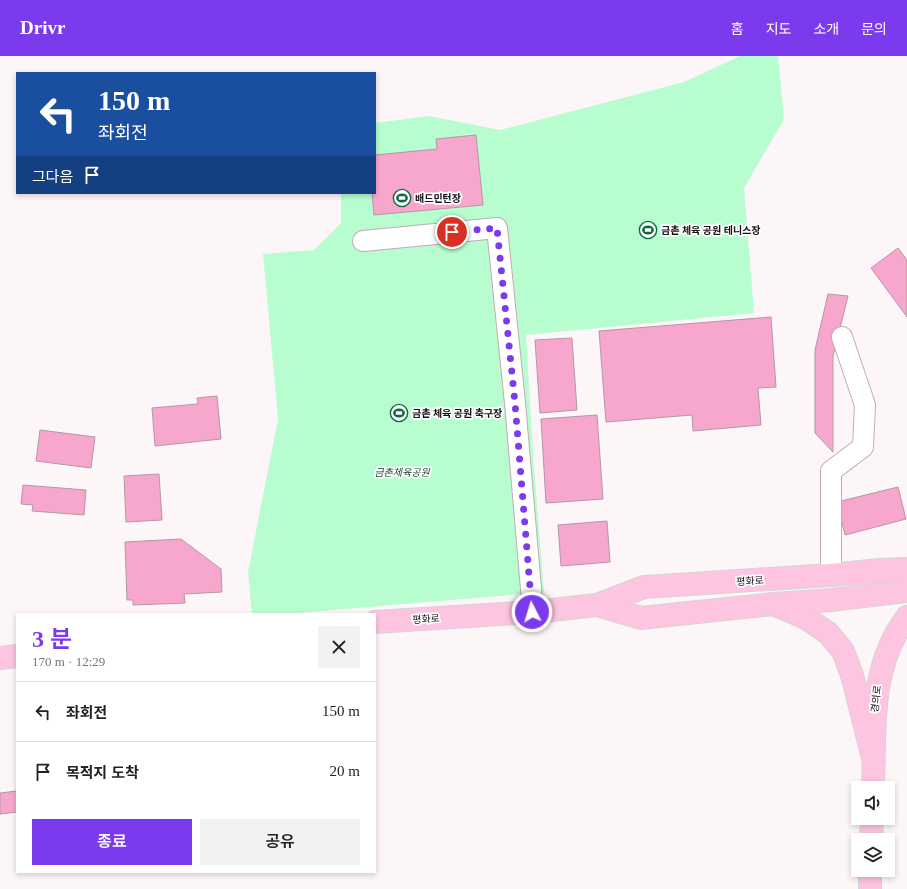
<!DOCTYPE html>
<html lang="ko">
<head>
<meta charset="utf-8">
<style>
	:root { --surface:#fff; --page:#f2f2f2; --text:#222; --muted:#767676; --line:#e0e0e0; --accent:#7c3aed }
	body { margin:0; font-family:"Times New Roman","Noto Sans KR",serif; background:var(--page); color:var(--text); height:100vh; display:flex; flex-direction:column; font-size:15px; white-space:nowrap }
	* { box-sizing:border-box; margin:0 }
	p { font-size:13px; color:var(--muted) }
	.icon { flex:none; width:22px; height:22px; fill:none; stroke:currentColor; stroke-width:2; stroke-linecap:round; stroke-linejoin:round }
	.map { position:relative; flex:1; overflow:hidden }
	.drawer { position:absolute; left:16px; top:557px; width:360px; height:260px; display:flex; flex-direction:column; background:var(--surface); border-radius:0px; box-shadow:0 2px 6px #0003 }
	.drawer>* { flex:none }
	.banner { position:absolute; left:16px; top:16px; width:360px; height:122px; border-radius:0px; box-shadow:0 2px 6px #0003; background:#1a4fa0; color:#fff; overflow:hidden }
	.buttons { position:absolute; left:851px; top:725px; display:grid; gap:8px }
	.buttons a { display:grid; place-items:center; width:44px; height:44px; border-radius:0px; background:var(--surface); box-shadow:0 2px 6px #0003; font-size:20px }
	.pin { position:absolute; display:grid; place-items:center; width:34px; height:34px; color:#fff; margin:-17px; border:2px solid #fff; border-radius:50%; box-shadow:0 1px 4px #0007 }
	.me { position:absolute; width:44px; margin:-22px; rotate:355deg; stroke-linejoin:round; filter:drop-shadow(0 0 3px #0008) }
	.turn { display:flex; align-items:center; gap:14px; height:84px; padding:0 16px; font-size:18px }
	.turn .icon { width:52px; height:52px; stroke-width:2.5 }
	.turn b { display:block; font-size:28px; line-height:34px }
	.then { display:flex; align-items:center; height:38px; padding:0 16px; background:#0003; gap:8px; font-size:15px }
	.round { display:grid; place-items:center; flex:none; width:42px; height:42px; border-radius:0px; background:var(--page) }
	.summary { display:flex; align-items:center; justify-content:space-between; height:68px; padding:0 16px }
	h1 { font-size:24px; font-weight:600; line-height:30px; color:var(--accent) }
	.primary-button { display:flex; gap:8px; margin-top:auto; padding:8px 16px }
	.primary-button a { flex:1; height:46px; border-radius:0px; background:var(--accent); color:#fff; font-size:16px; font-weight:600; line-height:46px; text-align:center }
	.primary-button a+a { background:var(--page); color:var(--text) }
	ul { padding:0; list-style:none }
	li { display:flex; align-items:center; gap:12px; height:60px; padding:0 16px; border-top:1px solid var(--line) }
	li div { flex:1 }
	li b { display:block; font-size:15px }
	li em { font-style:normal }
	header { display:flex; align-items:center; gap:24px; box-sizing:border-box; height:56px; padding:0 20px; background:var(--accent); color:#fff }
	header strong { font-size:19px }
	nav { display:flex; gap:22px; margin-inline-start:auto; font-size:14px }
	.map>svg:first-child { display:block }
</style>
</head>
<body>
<header>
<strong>Drivr</strong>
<nav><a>홈</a><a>지도</a><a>소개</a><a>문의</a></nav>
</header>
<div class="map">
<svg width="907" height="833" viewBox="0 0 907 833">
	<rect width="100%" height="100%" fill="#fcf6f8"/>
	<path fill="#b7fdcf" d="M740,0H778L784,63L744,132L754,257L526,279L533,398L544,536L286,558H252L248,516L278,363L263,198L314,194L341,167V137H375V67L429,60L500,74L684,26Z"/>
	<path fill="#fcf6f8" d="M907,805V833H865L866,831Z"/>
	<path fill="#f7a7cd" stroke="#b497a3" d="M476,79L483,149L374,159L372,137H375V99L437,93L436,83Z
		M898,192L907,204V261L871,212Z
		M828,238L848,240L833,300V396L815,377V294Z
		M771,261L776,331L758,332L761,369L693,375L692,359L606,366L599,275Z
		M572,282L577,354L540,357L535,284Z
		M217,340L221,383L155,390L152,352L198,348L197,342Z
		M597,359L603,443L546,447L541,363Z
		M40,374L95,381L91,412L36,405Z
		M159,418L162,464L126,466L124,420Z
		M23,429L86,434L84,459L32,455L33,449L21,448Z
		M898,431L906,463L845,479L837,446Z
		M607,465L610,506L561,510L558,469Z
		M181,483L221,513L222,536L184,538L185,547L133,549V544H127L125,486Z
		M17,735V756L0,758V737Z"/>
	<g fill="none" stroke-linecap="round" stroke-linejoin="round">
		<defs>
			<path id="minor" d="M363,185L497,172L515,347L533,556
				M831,519V415L863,391L865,349L842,281"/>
			<path id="major" d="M597,549L641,562L773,548L831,544L907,535
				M778,550L806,562L828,577L843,595L852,619L874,706
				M375,566L533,556L597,549L644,531L831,519L880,514L907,513
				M0,602L17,600
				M873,732C875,674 869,610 907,561
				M871,784L872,762
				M870,833V814"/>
		</defs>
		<use href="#minor" stroke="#c7a9b6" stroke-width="22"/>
		<use href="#major" stroke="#d6d4d5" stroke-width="24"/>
		<use href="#minor" stroke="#fff" stroke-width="20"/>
		<use href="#major" stroke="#fdc5e0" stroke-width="22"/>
	</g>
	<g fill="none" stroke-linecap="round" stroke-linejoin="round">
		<path stroke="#7c3aed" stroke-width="7" stroke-dasharray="0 12.6" d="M452,176L497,172L515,347L532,556"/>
	</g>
	<defs>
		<symbol id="stadium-ring" viewBox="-11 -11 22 22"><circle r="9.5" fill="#fff" stroke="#0c693d" stroke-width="1.5"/><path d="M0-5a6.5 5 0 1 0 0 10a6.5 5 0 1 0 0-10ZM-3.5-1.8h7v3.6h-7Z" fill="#0c693d"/></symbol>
	</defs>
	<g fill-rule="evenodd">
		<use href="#stadium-ring" x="392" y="132" width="20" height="20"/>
		<use href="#stadium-ring" x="638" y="164" width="20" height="20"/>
		<use href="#stadium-ring" x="389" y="347" width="20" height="20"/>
	</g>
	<g text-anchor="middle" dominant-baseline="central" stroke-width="3.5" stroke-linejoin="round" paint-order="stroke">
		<g font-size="10" font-weight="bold" fill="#190f14" stroke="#fff" text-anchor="start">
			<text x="415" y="142">배드민턴장</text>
			<text x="661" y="174">금촌 체육 공원 테니스장</text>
			<text x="412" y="357">금촌 체육 공원 축구장</text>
		</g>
		<g font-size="10" font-style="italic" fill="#133e26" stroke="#fff">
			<text x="402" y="416">금촌체육공원</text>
		</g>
		<g font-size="10" fill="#190f14" stroke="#fff">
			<text transform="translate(750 525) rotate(-4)">평화로</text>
			<text transform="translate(426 563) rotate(-4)">평화로</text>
			<text transform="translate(876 643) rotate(-84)">경의로</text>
		</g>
	</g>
</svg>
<div class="buttons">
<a><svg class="icon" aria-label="sound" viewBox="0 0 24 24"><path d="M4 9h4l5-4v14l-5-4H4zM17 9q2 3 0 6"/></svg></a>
<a><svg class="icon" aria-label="layers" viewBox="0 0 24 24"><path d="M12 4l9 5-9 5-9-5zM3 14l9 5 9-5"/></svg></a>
</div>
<div class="pin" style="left:452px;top:176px;background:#d93025"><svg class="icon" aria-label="arrive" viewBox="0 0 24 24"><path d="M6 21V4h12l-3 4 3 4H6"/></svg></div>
<svg class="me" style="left:532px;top:556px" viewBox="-20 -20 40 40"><circle r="17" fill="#7c3aed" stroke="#fff" stroke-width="3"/><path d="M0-11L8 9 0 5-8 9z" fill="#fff"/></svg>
<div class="banner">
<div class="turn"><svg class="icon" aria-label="left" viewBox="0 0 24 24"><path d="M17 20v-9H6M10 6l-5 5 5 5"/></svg><div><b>150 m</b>좌회전</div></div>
<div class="then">그다음<svg class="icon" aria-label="arrive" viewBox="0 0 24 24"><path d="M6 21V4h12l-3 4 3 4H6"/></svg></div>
</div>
<section class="drawer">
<div class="summary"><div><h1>3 분</h1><p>170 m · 12:29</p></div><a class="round"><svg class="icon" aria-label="close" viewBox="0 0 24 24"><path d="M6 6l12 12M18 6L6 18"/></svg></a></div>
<ul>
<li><svg class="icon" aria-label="left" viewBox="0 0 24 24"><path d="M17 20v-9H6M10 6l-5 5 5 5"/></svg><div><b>좌회전</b></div><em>150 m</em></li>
<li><svg class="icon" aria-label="arrive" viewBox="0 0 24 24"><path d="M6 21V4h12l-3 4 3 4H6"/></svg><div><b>목적지 도착</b></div><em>20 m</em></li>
</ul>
<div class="primary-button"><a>종료</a><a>공유</a></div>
</section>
</div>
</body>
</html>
